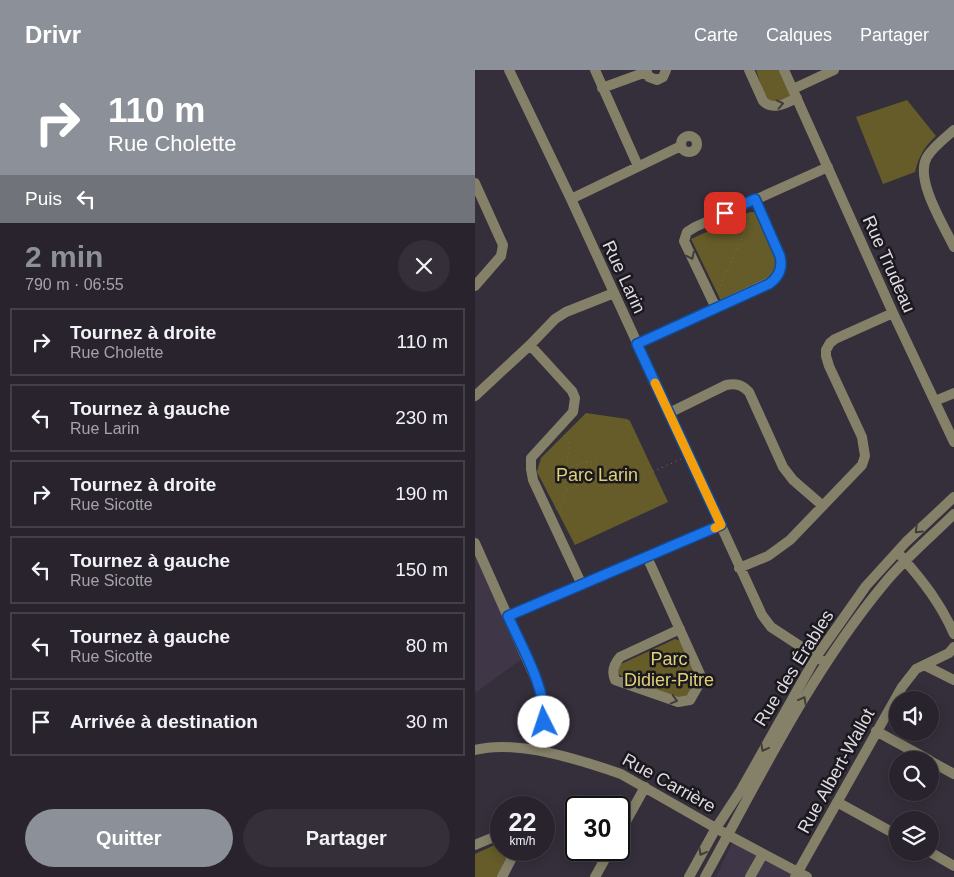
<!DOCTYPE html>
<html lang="fr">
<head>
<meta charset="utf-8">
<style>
	:root { --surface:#28232c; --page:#342f38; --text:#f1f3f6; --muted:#a5a4a9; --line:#444048; --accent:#8c9099 }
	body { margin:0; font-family:Helvetica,sans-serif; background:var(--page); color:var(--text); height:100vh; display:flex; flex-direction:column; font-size:19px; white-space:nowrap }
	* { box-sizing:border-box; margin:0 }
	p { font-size:16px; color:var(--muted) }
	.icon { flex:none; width:28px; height:28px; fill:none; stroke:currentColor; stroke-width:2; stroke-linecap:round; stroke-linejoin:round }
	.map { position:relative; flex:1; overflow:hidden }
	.details { display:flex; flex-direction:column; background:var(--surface); width:475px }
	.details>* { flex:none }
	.hud { background:#8c9099; color:#fff; overflow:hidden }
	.controls { position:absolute; left:414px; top:621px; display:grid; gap:10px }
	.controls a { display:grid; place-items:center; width:50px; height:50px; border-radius:50%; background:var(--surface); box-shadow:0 2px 12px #0003,0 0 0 1px var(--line); font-size:25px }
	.speed { position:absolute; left:15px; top:726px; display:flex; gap:10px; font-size:25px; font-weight:700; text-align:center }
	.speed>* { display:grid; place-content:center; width:65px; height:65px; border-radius:50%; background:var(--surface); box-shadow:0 2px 12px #0003,0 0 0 1px var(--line); line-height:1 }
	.speed small { font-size:12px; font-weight:400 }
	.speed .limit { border:2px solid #111; border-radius:8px; background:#fff; color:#111 }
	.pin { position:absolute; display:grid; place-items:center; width:42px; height:42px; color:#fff; margin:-21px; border-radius:10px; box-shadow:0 2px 8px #0006 }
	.me { position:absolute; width:55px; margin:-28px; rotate:356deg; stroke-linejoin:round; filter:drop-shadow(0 0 4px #0008) }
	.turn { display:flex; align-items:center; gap:18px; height:105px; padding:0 25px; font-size:22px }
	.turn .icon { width:65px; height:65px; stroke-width:2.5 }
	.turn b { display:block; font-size:35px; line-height:42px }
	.then { display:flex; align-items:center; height:48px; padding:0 25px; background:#0003; gap:10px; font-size:19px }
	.round { display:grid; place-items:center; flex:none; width:52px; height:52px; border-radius:26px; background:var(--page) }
	.head { display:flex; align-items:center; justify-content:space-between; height:85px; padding:0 25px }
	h1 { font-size:30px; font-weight:800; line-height:38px; color:var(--accent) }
	.cta { display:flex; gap:10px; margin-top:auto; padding:10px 25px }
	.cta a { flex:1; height:58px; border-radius:30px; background:var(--accent); color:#fff; font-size:20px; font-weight:800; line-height:58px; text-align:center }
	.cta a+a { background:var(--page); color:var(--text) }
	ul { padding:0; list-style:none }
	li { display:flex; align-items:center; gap:15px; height:68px; margin:0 10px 8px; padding:0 15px; border:2px solid var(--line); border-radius:0px }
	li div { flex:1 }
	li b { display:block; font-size:19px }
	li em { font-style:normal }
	header { display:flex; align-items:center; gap:30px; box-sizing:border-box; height:70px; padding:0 25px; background:var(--accent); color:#fff }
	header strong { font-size:24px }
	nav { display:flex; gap:28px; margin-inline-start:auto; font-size:18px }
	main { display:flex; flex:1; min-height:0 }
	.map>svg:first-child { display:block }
</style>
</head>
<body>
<header>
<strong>Drivr</strong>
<nav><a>Carte</a><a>Calques</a><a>Partager</a></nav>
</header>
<main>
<section class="details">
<div class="hud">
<div class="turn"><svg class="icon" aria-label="right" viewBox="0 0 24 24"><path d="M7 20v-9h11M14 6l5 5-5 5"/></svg><div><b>110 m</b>Rue Cholette</div></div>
<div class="then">Puis<svg class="icon" aria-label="left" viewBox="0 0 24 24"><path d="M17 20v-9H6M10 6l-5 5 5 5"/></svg></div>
</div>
<div class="head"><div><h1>2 min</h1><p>790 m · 06:55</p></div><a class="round"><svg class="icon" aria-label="close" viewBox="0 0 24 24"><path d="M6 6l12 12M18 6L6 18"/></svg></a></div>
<ul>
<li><svg class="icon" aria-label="right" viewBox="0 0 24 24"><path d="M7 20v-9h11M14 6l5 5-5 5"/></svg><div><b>Tournez à droite</b><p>Rue Cholette</p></div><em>110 m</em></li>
<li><svg class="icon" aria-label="left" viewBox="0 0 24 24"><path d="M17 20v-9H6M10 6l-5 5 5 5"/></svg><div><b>Tournez à gauche</b><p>Rue Larin</p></div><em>230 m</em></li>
<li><svg class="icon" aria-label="right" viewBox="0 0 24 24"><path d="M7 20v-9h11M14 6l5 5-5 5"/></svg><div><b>Tournez à droite</b><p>Rue Sicotte</p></div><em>190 m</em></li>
<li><svg class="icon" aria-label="left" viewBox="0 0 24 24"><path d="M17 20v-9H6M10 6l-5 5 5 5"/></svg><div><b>Tournez à gauche</b><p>Rue Sicotte</p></div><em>150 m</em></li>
<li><svg class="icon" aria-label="left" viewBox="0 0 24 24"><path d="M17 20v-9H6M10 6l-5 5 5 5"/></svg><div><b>Tournez à gauche</b><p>Rue Sicotte</p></div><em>80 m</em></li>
<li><svg class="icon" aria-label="arrive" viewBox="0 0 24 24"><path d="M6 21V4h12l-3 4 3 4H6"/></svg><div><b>Arrivée à destination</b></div><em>30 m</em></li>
</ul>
<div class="cta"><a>Quitter</a><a>Partager</a></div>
</section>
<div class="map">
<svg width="479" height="807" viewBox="0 0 479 807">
	<rect width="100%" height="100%" fill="#352f3b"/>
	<path fill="#3f3648" d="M0,480L48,588L0,623Z
		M258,771L320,803L318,807H241Z"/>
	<path fill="#655c29" d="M281,0H305L317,26L301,31L291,30Z
		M432,30L461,66C449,77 444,86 440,102L408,114L381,47Z
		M275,142H279L282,145L303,190L302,199L297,207L246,231L216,169Z
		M111,343L152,349L155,351L193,432L100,475L62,402L66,388Z
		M200,569L206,571C217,595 227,600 214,626C211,626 209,627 206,627C197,626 149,609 143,604L144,595Z
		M26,772V780H35L22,807H0V784Z"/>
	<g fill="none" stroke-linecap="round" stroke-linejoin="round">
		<path stroke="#716c77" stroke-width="1" stroke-dasharray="1 4" stroke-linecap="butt" d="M243,220L278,144
			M89,365L95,371C91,389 94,406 89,422
			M92,398C113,392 119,386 137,402
			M81,439L89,434V423L93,419L138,403L147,405L169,406L206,389"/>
		<path stroke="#858169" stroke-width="10" d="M34,0L96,129L287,545L296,557L351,593
			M120,0L163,96
			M171,0L174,7L182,10L188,7L191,0
			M274,0L288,31C298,41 311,33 322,28
			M309,0L418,243L479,372
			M127,18L171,2
			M318,19L359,0
			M479,60C470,68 458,77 452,87C439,109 469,156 479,177
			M206 74a8 8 0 1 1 16 0a8 8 0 1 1-16 0Z
			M0,113L28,175L26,186L0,216
			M96,129L206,76
			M241,238L209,171L212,162L220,157L353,97
			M162,274L299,210L306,198L305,186L280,129
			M55,275L97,321L100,328L98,342L56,388V399L58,410L107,515
			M0,326L55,275L80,249L91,242L139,223
			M460,331L479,323
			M194,343L251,315C262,313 267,315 274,322L308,397L318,410L348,436
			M0,473L65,619L70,641L67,681
			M426,486C448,511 466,534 479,564
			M172,487L225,604L223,616L215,630L203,632L140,610C136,601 139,594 145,587L205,559
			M264,498L293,486L315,470L387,395L390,386L387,367L354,296L351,286V280L355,273L360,269L418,243
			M33,546L246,455
			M449,595L479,610
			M401,661L454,690
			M0,680C41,669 106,690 146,704L253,765L332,807
			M455,691L479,704
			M362,732L422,765
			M144,764L170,717
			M0,775L26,764
			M455,782L479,796
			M27,807L41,780
			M120,807L135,780
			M214,807L241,758L266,720L341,587L391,516L431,472L479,427
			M230,807C285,707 336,602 409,514C430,488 456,467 479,444
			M275,807L288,784
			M320,807L427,617L441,599L474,583L479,577"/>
	</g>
	<defs><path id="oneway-chevron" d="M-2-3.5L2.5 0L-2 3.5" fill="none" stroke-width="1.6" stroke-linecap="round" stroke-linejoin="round" transform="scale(1.25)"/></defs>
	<g stroke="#403d38">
		<use href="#oneway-chevron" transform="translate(305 34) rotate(-12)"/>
		<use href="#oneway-chevron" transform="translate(216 186) rotate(64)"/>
		<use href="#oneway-chevron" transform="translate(443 460) rotate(136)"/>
		<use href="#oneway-chevron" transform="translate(199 630) rotate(15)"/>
		<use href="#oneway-chevron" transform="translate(328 630) rotate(-61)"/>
		<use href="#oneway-chevron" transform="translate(289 678) rotate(119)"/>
		<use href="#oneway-chevron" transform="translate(227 782) rotate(119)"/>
	</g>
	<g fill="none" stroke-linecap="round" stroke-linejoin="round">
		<defs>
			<path id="route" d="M69,652C71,617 47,578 33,546L246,455L162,274L294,214C304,207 308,198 305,186L280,129L250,143"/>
		</defs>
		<use href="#route" stroke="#114b97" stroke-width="12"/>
		<use href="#route" stroke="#1a73e8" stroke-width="9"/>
		<path stroke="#f59e0b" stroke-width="9" d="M180,313L246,455L240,458"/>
	</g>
	<g text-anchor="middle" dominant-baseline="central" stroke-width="5" stroke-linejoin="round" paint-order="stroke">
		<g font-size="18" fill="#dedbe3" stroke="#1b181e">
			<text transform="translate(414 194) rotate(66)">Rue Trudeau</text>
			<text transform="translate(149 207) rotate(65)">Rue Larin</text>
			<text transform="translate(319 598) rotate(-58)">Rue des Érables</text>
			<text transform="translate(361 701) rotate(-61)">Rue Albert-Wallot</text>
			<text transform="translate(194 713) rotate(29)">Rue Carrière</text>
		</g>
		<g font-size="18" fill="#dfd17a" stroke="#1b181e">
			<text x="122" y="405">Parc Larin</text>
			<text x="194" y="589">Parc<tspan x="194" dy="21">Didier-Pitre</tspan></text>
		</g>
	</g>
</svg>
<div class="controls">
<a><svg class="icon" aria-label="sound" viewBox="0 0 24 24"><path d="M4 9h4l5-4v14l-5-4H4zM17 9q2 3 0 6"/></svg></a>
<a><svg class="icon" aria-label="search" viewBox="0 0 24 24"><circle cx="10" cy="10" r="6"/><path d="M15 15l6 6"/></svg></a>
<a><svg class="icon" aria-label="layers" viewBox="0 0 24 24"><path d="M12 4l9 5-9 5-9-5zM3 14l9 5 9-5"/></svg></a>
</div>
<div class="speed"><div>22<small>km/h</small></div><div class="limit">30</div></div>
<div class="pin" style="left:250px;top:143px;background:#d93025"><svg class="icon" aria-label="arrive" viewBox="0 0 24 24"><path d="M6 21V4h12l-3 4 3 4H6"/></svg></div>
<svg class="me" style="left:69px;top:652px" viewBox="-20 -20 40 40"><circle r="19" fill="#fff"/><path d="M0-13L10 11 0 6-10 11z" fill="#1a73e8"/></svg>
</div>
</main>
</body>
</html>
